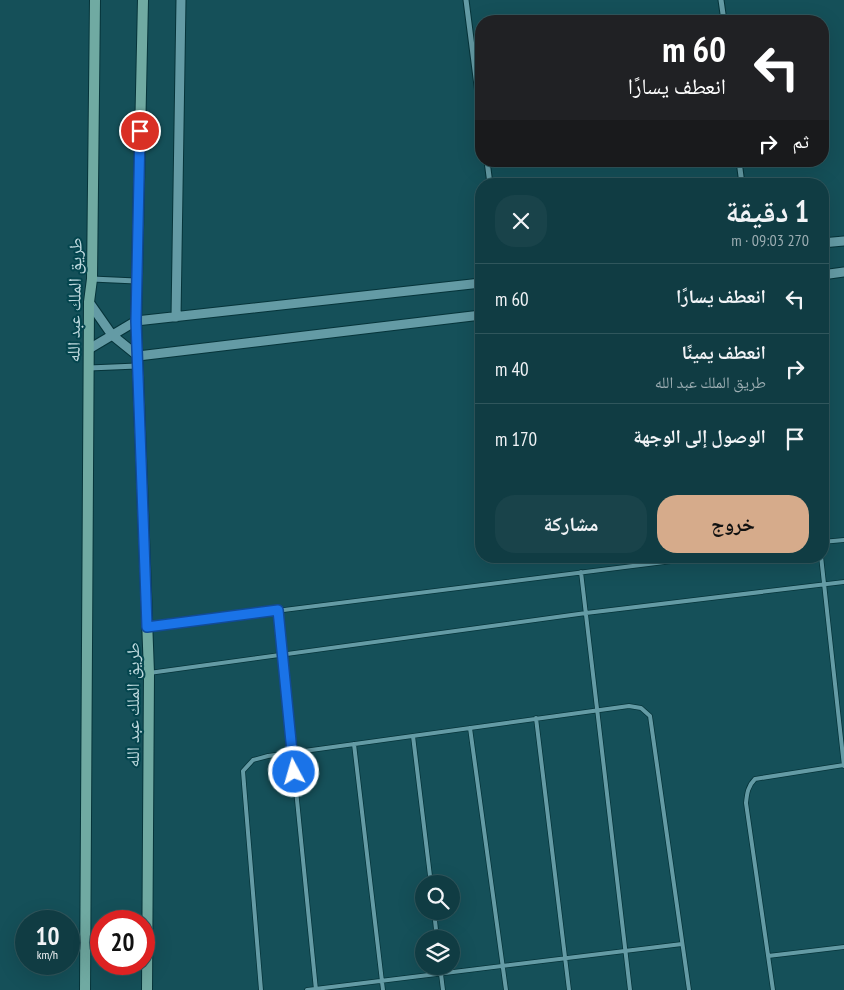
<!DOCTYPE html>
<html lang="ar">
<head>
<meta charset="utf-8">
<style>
	:root { --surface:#103c43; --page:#19434a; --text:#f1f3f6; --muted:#9cadb2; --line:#30565c; --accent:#d6ab8b }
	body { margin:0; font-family:"PT Sans Narrow","Noto Naskh Arabic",sans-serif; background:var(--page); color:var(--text); direction:rtl; height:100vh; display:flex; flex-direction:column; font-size:19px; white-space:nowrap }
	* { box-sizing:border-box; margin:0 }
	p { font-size:16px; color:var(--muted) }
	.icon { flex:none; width:28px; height:28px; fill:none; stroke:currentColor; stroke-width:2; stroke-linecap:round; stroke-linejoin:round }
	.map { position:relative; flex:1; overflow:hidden; direction:ltr }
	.panel { position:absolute; left:475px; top:178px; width:354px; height:385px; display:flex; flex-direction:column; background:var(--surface); border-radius:20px; box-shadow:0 5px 20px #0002,0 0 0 1px var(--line); direction:rtl }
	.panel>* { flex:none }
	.banner { position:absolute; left:475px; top:15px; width:354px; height:152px; border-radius:20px; box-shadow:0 5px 20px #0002,0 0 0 1px var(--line); direction:rtl; background:#202124; color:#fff; overflow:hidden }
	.tools { position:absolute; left:415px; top:875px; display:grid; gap:10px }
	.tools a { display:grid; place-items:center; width:45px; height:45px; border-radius:50%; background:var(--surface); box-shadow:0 5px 20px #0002,0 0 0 1px var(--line); font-size:25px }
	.speed { position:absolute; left:15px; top:910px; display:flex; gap:10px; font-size:25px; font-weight:700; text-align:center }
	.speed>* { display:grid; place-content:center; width:65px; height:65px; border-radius:50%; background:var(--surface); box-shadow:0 5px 20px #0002,0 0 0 1px var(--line); line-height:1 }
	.speed small { font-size:12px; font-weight:400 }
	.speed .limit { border:8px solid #d22; background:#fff; color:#111 }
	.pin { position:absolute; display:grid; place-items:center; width:42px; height:42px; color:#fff; margin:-21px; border:2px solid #fff; border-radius:50%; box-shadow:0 1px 5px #0007 }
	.me { position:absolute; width:55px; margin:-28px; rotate:354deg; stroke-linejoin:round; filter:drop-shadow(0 0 4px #0008) }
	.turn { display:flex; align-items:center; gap:18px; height:105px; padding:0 20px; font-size:22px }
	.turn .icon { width:65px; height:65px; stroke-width:2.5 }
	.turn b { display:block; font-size:35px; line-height:42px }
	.then { display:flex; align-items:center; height:48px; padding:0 20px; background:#0003; gap:10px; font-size:19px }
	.round { display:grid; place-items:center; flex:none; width:52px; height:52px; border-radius:20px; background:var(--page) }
	.overview { display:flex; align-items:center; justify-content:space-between; height:85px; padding:0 20px }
	h1 { font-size:30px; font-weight:700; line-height:38px }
	.primary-button { display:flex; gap:10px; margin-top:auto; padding:10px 20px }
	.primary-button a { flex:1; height:58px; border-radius:20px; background:var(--accent); color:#111; font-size:20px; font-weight:700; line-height:58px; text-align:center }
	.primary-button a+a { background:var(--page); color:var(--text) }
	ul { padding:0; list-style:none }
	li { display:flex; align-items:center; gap:15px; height:70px; padding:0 20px; border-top:1px solid var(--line) }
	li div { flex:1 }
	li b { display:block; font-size:19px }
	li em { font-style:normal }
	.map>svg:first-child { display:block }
</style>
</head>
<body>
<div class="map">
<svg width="844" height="990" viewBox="0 0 844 990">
	<rect width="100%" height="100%" fill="#155059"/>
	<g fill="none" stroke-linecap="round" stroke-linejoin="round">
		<defs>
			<path id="service" d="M822,542L844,540
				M821,556L844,766
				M581,572L630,990
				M278,610L316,990
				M149,627L712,556
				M149,673L586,613L844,582
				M536,718L569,990
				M470,728L506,990
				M413,736L431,884
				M354,744L383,990
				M434,911L437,939
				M768,956L844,947
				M440,966L443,990
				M261,990L244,784L243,771L253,760L268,756L629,706L641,708L650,716L689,990
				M307,990L682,944
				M773,990L746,803C747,793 748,786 755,779L844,765"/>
			<path id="minor" d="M466,0L481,117
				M721,0L724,21
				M487,161L490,184
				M739,161L742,184
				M92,279L136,281
				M89,368L137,366"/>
			<path id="tertiary" d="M822,243L844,241
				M822,275L844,272
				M89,302L112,335L138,356L481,315
				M176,317L181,0
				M89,349L136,321L481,283"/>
			<path id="secondary" d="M143,0L136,321L149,673L147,990
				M85,990L89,302L92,279L95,0"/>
		</defs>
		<use href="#service" stroke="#06343a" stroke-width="5.5"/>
		<use href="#minor" stroke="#06343a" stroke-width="7"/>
		<use href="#tertiary" stroke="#06343a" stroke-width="11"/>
		<use href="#secondary" stroke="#06343a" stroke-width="12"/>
		<use href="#service" stroke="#649ba5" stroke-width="4"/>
		<use href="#minor" stroke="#649ba5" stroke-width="5"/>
		<use href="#tertiary" stroke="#649ba5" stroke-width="9"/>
		<use href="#secondary" stroke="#70aaa2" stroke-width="10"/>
	</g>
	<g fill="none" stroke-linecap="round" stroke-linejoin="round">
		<defs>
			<path id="route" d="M140,131L136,321L147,627L278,610L294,772"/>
		</defs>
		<use href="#route" stroke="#114b97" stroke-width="12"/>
		<use href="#route" stroke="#1a73e8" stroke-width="9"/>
	</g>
	<g text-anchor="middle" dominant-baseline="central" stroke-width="4" stroke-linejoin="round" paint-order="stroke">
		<g font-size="18" fill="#bdd8dd" stroke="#04454e">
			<text transform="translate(74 300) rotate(-89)">طريق الملك عبد الله</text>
			<text transform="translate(132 705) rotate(-90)">طريق الملك عبد الله</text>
		</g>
	</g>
</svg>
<div class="tools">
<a><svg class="icon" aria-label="search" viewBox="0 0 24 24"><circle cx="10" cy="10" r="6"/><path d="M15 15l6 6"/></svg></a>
<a><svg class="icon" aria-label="layers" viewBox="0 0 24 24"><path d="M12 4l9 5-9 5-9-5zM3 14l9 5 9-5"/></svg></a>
</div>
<div class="speed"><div>10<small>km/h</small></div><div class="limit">20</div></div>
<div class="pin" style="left:140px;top:131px;background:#d93025"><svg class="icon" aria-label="arrive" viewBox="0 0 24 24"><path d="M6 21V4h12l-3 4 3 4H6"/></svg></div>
<svg class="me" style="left:294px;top:772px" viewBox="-20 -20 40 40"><circle r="17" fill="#1a73e8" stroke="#fff" stroke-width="3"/><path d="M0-11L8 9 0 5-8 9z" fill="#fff"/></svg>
<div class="banner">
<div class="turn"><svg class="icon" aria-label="left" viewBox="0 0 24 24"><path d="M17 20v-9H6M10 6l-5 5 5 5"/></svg><div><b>60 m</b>انعطف يسارًا</div></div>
<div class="then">ثم<svg class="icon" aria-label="right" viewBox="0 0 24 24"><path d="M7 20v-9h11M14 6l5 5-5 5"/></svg></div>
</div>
<section class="panel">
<div class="overview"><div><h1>1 دقيقة</h1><p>270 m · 09:03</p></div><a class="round"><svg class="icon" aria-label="close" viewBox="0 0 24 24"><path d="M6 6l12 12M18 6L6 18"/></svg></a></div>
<ul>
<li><svg class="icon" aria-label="left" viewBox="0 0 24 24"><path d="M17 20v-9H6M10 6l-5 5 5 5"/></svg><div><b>انعطف يسارًا</b></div><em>60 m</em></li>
<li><svg class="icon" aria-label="right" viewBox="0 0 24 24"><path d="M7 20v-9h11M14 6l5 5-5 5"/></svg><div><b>انعطف يمينًا</b><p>طريق الملك عبد الله</p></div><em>40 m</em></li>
<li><svg class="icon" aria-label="arrive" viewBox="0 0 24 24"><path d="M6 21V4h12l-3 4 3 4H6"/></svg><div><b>الوصول إلى الوجهة</b></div><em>170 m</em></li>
</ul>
<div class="primary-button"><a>خروج</a><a>مشاركة</a></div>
</section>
</div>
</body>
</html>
